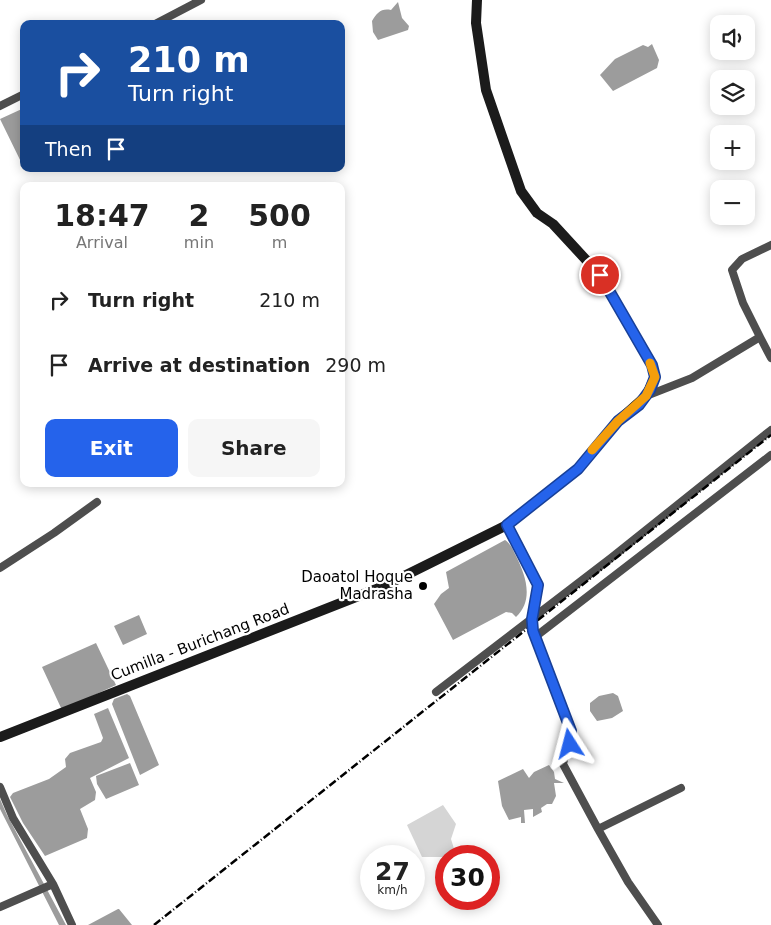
<!DOCTYPE html>
<html lang="en">
<head>
<meta charset="utf-8">
<style>
	:root { --surface:#fff; --page:#f6f6f6; --text:#222; --muted:#767676; --accent:#2563eb }
	body { margin:0; font-family:"DejaVu Sans",sans-serif; background:var(--page); color:var(--text); height:100vh; display:flex; flex-direction:column; font-size:19px; white-space:nowrap }
	* { box-sizing:border-box; margin:0 }
	p { font-size:16px; color:var(--muted) }
	.icon { flex:none; width:28px; height:28px; fill:none; stroke:currentColor; stroke-width:2; stroke-linecap:round; stroke-linejoin:round }
	.map { position:relative; flex:1; overflow:hidden }
	.sheet { position:absolute; left:20px; top:182px; width:325px; height:305px; display:flex; flex-direction:column; background:var(--surface); border-radius:10px; box-shadow:0 2px 12px #0003 }
	.sheet>* { flex:none }
	.banner { position:absolute; left:20px; top:20px; width:325px; height:152px; border-radius:10px; box-shadow:0 2px 12px #0003; background:#1a4fa0; color:#fff; overflow:hidden }
	.fabs { position:absolute; left:710px; top:15px; display:grid; gap:10px }
	.fabs a { display:grid; place-items:center; width:45px; height:45px; border-radius:10px; background:var(--surface); box-shadow:0 2px 12px #0003; font-size:25px }
	.speed { position:absolute; left:360px; top:845px; display:flex; gap:10px; font-size:25px; font-weight:700; text-align:center }
	.speed>* { display:grid; place-content:center; width:65px; height:65px; border-radius:50%; background:var(--surface); box-shadow:0 2px 12px #0003; line-height:1 }
	.speed small { font-size:12px; font-weight:400 }
	.speed .limit { border:8px solid #d22; background:#fff; color:#111 }
	.pin { position:absolute; display:grid; place-items:center; width:42px; height:42px; color:#fff; margin:-21px; border:2px solid #fff; border-radius:50%; box-shadow:0 1px 5px #0007 }
	.me { position:absolute; width:55px; margin:-28px; rotate:351deg; stroke-linejoin:round; filter:drop-shadow(0 0 4px #0008) }
	.turn { display:flex; align-items:center; gap:18px; height:105px; padding:0 25px; font-size:22px }
	.turn .icon { width:65px; height:65px; stroke-width:2.5 }
	.turn b { display:block; font-size:35px; line-height:42px }
	.then { display:flex; align-items:center; height:48px; padding:0 25px; background:#0003; gap:10px; font-size:19px }
	.eta { display:flex; justify-content:space-evenly; align-items:center; height:85px; text-align:center }
	.eta b { font-size:30px; font-weight:700; line-height:35px }
	.cta { display:flex; gap:10px; margin-top:auto; padding:10px 25px }
	.cta a { flex:1; height:58px; border-radius:10px; background:var(--accent); color:#fff; font-size:20px; font-weight:700; line-height:58px; text-align:center }
	.cta a+a { background:var(--page); color:var(--text) }
	ul { padding:0; list-style:none }
	li { display:flex; align-items:center; gap:15px; height:65px; padding:0 25px }
	li div { flex:1 }
	li b { display:block; font-size:19px }
	li em { font-style:normal }
	.map>svg:first-child { display:block }
</style>
</head>
<body>
<div class="map">
<svg width="771" height="925" viewBox="0 0 771 925">
	<rect width="100%" height="100%" fill="#fff"/>
	<path fill="#d5d5d5" d="M443,805L456,824L451,839L455,852L443,857H422L407,825Z"/>
	<path fill="#9c9c9c" d="M398,2L402,18L409,26L408,30L378,40L373,32L372,21C377,13 381,8 391,10Z
		M652,44L659,60L657,68L613,91L600,75L615,59L643,45L648,47Z
		M24,108V168L0,119Z
		M505,540C511,544 513,550 516,556C526,576 534,600 516,617L512,613L506,612L453,640L434,604L441,594L449,588L446,572Z
		M139,615L147,634L123,645L114,626Z
		M96,643L116,685L62,710L42,667Z
		M613,693L618,696L623,711L612,718L597,721L590,711V703L599,696Z
		M127,694L130,696L159,765L140,775L112,704L114,699Z
		M108,708L129,758L90,778L96,792L95,800L80,809L88,829L87,838L45,856L23,823L10,797L13,793L49,779L66,767L65,759L70,753L101,742L103,738L94,714Z
		M130,763L139,785L106,799L97,784L96,776Z
		M549,765L554,772L555,779L564,783H554L556,796L552,804H547L541,808L542,812L533,817V809L524,810L525,823H521V817L509,820L502,806L498,781L523,769L529,778L534,772Z
		M0,799L7,815L66,925H59L0,809Z
		M119,909L132,925H88L118,909Z"/>
	<g fill="none" stroke-linecap="round" stroke-linejoin="round">
		<path stroke="#4e4e4e" stroke-width="8" d="M155,24L201,0
			M0,106L24,94
			M760,337L771,358
			M646,396L692,378L760,337L743,303L732,270L742,259L771,245
			M507,525L538,585L532,619L533,631L571,731C573,743 565,752 563,764L598,829L681,788
			M0,568L54,533L97,502
			M535,637L771,455
			M436,692L611,558L771,430
			M0,787L13,818L53,884L72,925
			M598,829L628,882L658,925
			M0,907L53,884"/>
		<path stroke="#1b1b1b" stroke-width="10" d="M0,737L384,586L507,525L578,469L618,421L646,396L655,377L652,365L600,275L553,224L537,213L521,191L486,90L476,23L477,0"/>
		<path stroke="#000" stroke-width="2.5" stroke-dasharray="8 2.5 1 2.5" stroke-linecap="butt" d="M154,925L771,435"/>
	</g>
	<g fill="none" stroke-linecap="round" stroke-linejoin="round">
		<defs>
			<path id="route" d="M570,744L571,731L533,631L532,619L538,585L507,525L578,469L618,421L639,405L650,390L655,377L652,365L600,275"/>
		</defs>
		<use href="#route" stroke="#184099" stroke-width="12"/>
		<use href="#route" stroke="#2563eb" stroke-width="9"/>
		<path stroke="#f59e0b" stroke-width="9" d="M592,450L618,421L646,396L655,377L650,363"/>
	</g>
	<circle fill="#000" stroke="#fff" stroke-width="2" cx="423" cy="586" r="5"/>
	<g text-anchor="middle" dominant-baseline="central" stroke-width="4.5" stroke-linejoin="round" paint-order="stroke">
		<g font-size="15" fill="#000" stroke="#fff" text-anchor="end">
			<text x="413" y="577">Daoatol Hoque<tspan x="413" dy="17">Madrasha</tspan></text>
		</g>
		<g font-size="15" fill="#000" stroke="#fff">
			<text transform="translate(200 642) rotate(-21)">Cumilla - Burichang Road</text>
		</g>
	</g>
</svg>
<div class="fabs">
<a><svg class="icon" aria-label="sound" viewBox="0 0 24 24"><path d="M4 9h4l5-4v14l-5-4H4zM17 9q2 3 0 6"/></svg></a>
<a><svg class="icon" aria-label="layers" viewBox="0 0 24 24"><path d="M12 4l9 5-9 5-9-5zM3 14l9 5 9-5"/></svg></a>
<a>+</a>
<a>−</a>
</div>
<div class="speed"><div>27<small>km/h</small></div><div class="limit">30</div></div>
<div class="pin" style="left:600px;top:275px;background:#d93025"><svg class="icon" aria-label="arrive" viewBox="0 0 24 24"><path d="M6 21V4h12l-3 4 3 4H6"/></svg></div>
<svg class="me" style="left:570px;top:744px" viewBox="-20 -20 40 40"><path d="M0-17L14 15 0 8-14 15z" fill="#2563eb" stroke="#fff" stroke-width="4"/></svg>
<div class="banner">
<div class="turn"><svg class="icon" aria-label="right" viewBox="0 0 24 24"><path d="M7 20v-9h11M14 6l5 5-5 5"/></svg><div><b>210 m</b>Turn right</div></div>
<div class="then">Then<svg class="icon" aria-label="arrive" viewBox="0 0 24 24"><path d="M6 21V4h12l-3 4 3 4H6"/></svg></div>
</div>
<section class="sheet">
<div class="eta">
<div><b>18:47</b><p>Arrival</p></div>
<div><b>2</b><p>min</p></div>
<div><b>500</b><p>m</p></div>
</div>
<ul>
<li><svg class="icon" aria-label="right" viewBox="0 0 24 24"><path d="M7 20v-9h11M14 6l5 5-5 5"/></svg><div><b>Turn right</b></div><em>210 m</em></li>
<li><svg class="icon" aria-label="arrive" viewBox="0 0 24 24"><path d="M6 21V4h12l-3 4 3 4H6"/></svg><div><b>Arrive at destination</b></div><em>290 m</em></li>
</ul>
<div class="cta"><a>Exit</a><a>Share</a></div>
</section>
</div>
</body>
</html>
